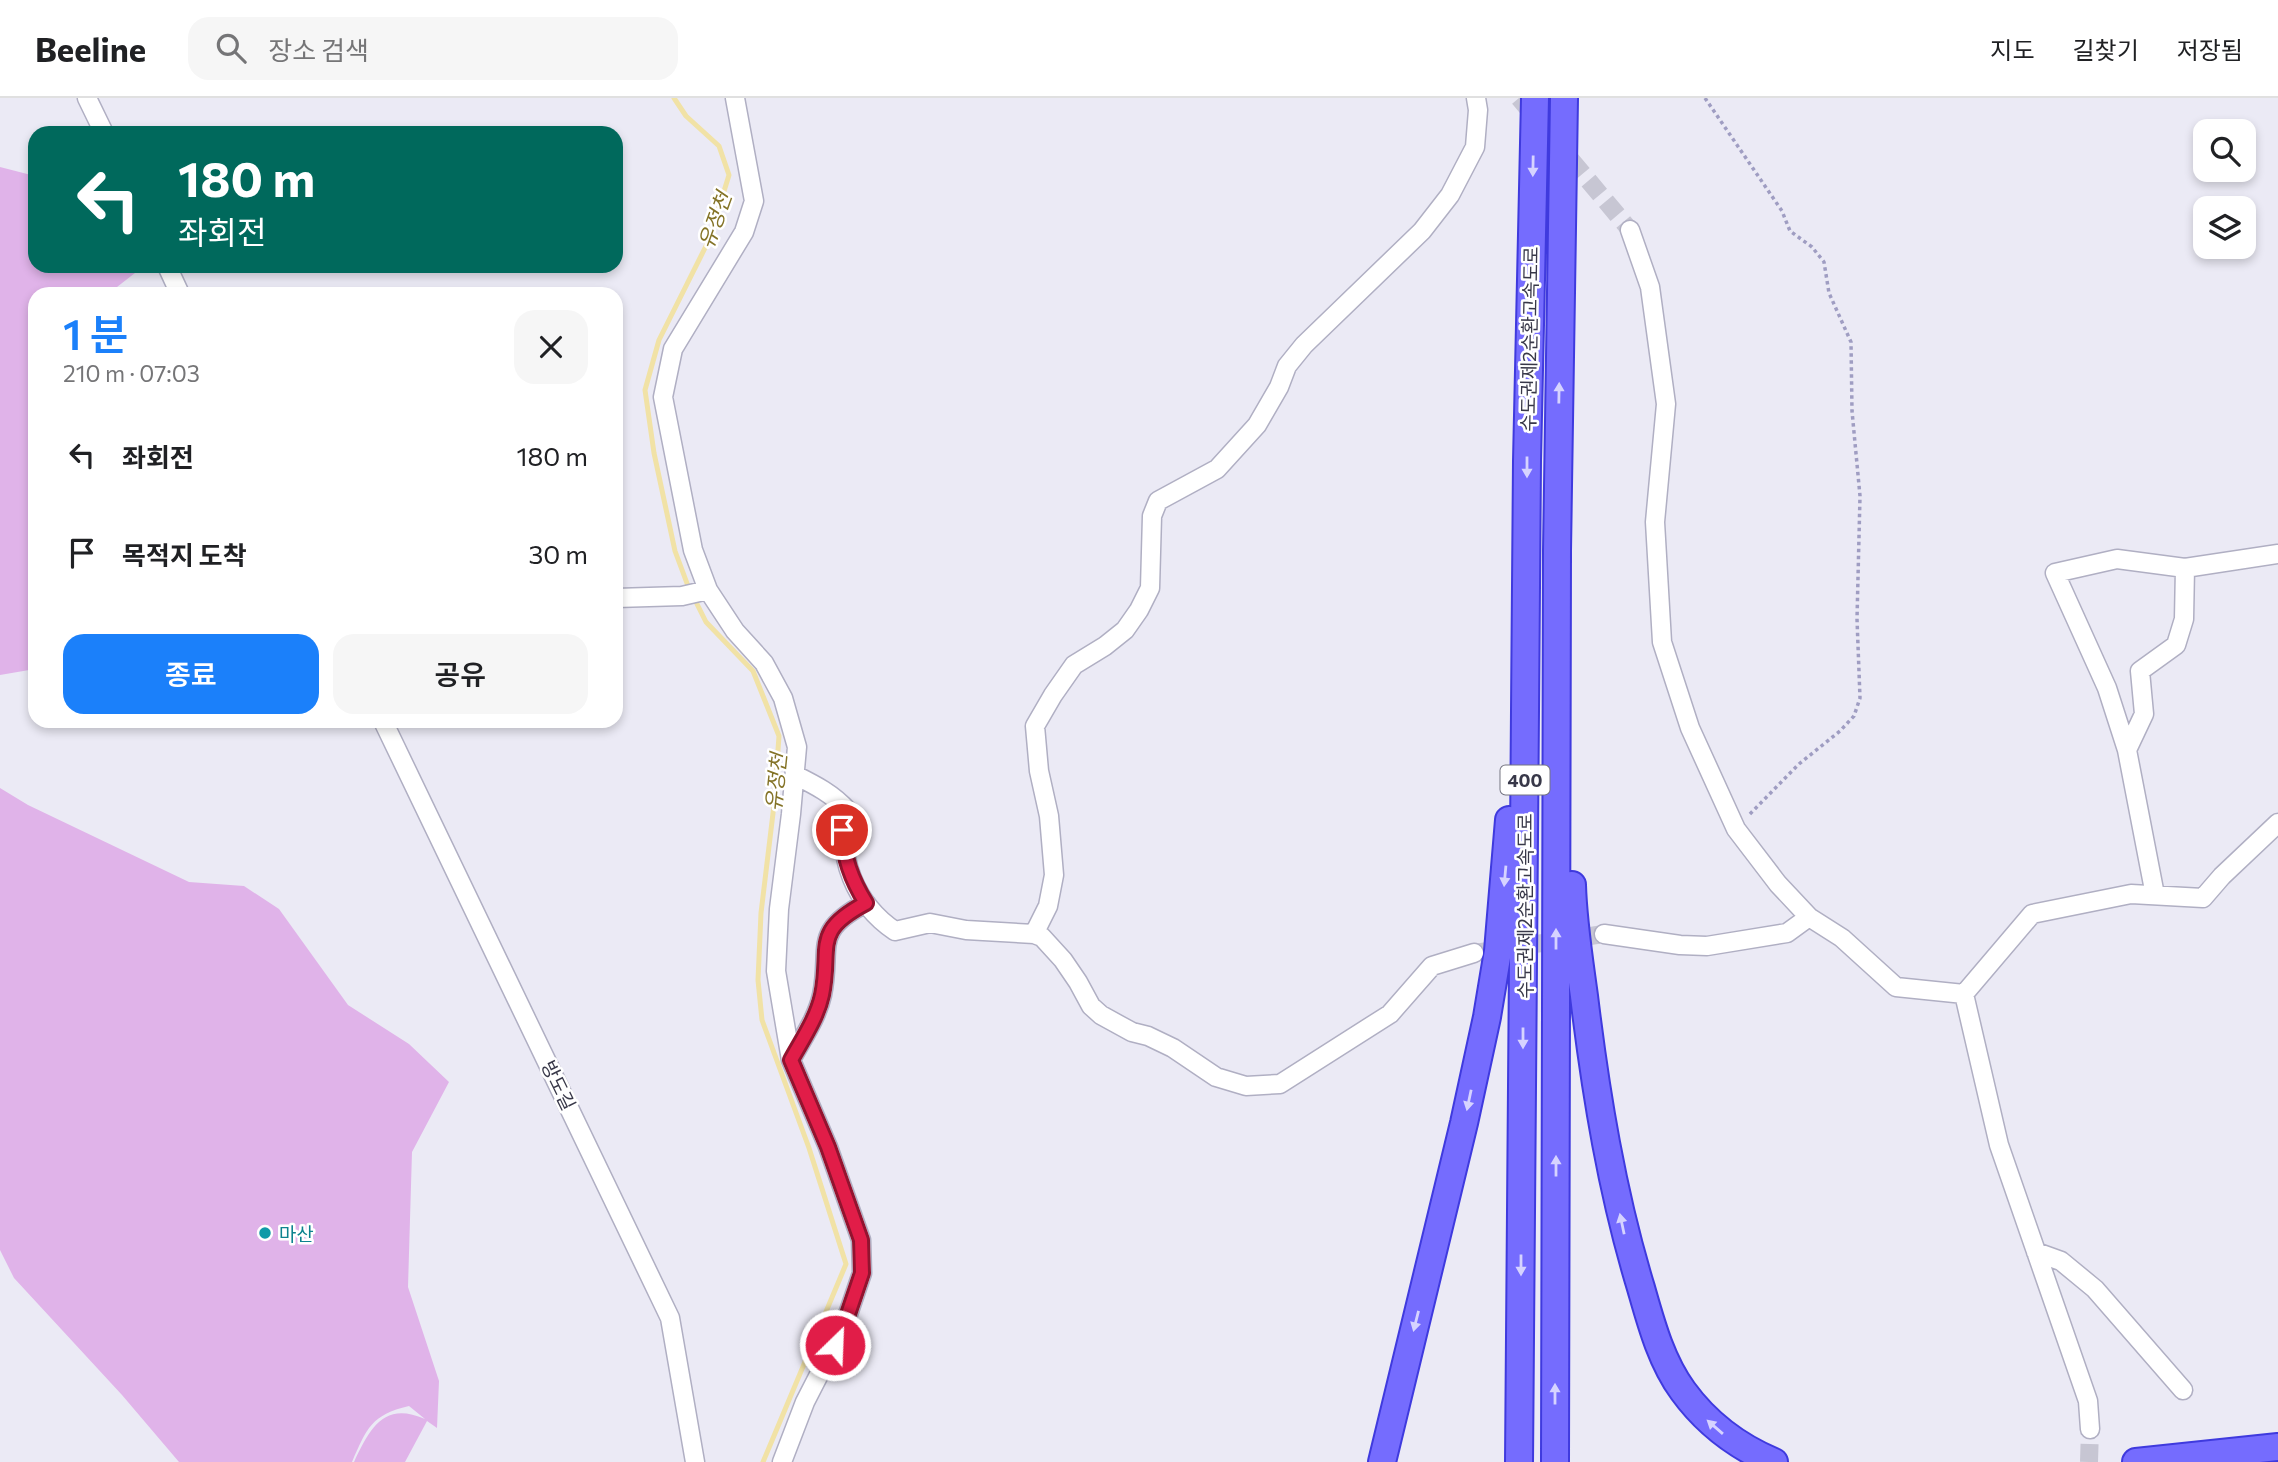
<!DOCTYPE html>
<html lang="ko">
<head>
<meta charset="utf-8">
<style>
	:root { --surface:#fff; --page:#f6f6f6; --text:#202124; --muted:#757577; --line:#e0e0e0; --accent:#1b80fa }
	body { margin:0; font-family:Commissioner,"Noto Sans KR",sans-serif; background:var(--page); color:var(--text); height:100vh; display:flex; flex-direction:column; font-size:26px; white-space:nowrap }
	* { box-sizing:border-box; margin:0 }
	p { font-size:23px; color:var(--muted) }
	.icon { flex:none; width:38px; height:38px; fill:none; stroke:currentColor; stroke-width:2; stroke-linecap:round; stroke-linejoin:round }
	.map { position:relative; flex:1; overflow:hidden }
	.side { position:absolute; left:28px; top:189px; width:595px; height:441px; display:flex; flex-direction:column; background:var(--surface); border-radius:21px; box-shadow:0 4px 10px #0003 }
	.side>* { flex:none }
	.hud { position:absolute; left:28px; top:28px; width:595px; height:147px; border-radius:21px; box-shadow:0 4px 10px #0003; background:#00695c; color:#fff; overflow:hidden }
	.controls { position:absolute; left:2193px; top:21px; display:grid; gap:14px }
	.controls a { display:grid; place-items:center; width:63px; height:63px; border-radius:14px; background:var(--surface); box-shadow:0 4px 10px #0003; font-size:35px }
	.pin { position:absolute; display:grid; place-items:center; width:60px; height:60px; color:#fff; margin:-30px; border:4px solid #fff; border-radius:50%; box-shadow:0 2px 7px #0007 }
	.me { position:absolute; width:77px; margin:-38px; rotate:24deg; stroke-linejoin:round; filter:drop-shadow(0 0 5px #0008) }
	.turn { display:flex; align-items:center; gap:24px; height:147px; padding:0 35px; font-size:32px }
	.turn .icon { width:91px; height:91px; stroke-width:2.5 }
	.turn b { display:block; font-size:49px; line-height:60px }
	.round { display:grid; place-items:center; flex:none; width:74px; height:74px; border-radius:21px; background:var(--page) }
	.headline { display:flex; align-items:center; justify-content:space-between; height:119px; padding:0 35px }
	h1 { font-size:42px; font-weight:600; line-height:52px; color:var(--accent) }
	.button { display:flex; gap:14px; margin-top:auto; padding:14px 35px }
	.button a { flex:1; height:80px; border-radius:21px; background:var(--accent); color:#fff; font-size:28px; font-weight:600; line-height:80px; text-align:center }
	.button a+a { background:var(--page); color:var(--text) }
	ul { padding:0; list-style:none }
	li { display:flex; align-items:center; gap:21px; height:98px; padding:0 35px }
	li div { flex:1 }
	li b { display:block; font-size:26px }
	li em { font-style:normal }
	header { display:flex; align-items:center; gap:42px; box-sizing:border-box; height:98px; padding:0 35px; background:var(--surface); border-bottom:2px solid var(--line) }
	header strong { font-size:33px }
	nav { display:flex; gap:38px; margin-inline-start:auto; font-size:24px }
	.search { width:490px; height:63px; background:var(--page); display:flex; align-items:center; gap:18px; box-sizing:border-box; padding:0 24px; border-radius:21px; color:var(--muted); font-size:26px }
	.map>svg:first-child { display:block }
</style>
</head>
<body>
<header>
<strong>Beeline</strong>
<div class="search"><svg class="icon" aria-label="search" viewBox="0 0 24 24"><circle cx="10" cy="10" r="6"/><path d="M15 15l6 6"/></svg>장소 검색</div>
<nav><a>지도</a><a>길찾기</a><a>저장됨</a></nav>
</header>
<div class="map">
<svg width="2278" height="1364" viewBox="0 0 2278 1364">
	<rect width="100%" height="100%" fill="#ebeaf5"/>
	<path fill="#e0b3e9" d="M0,69L35,78V168H132L135,175L108,196H35V571L0,577Z
		M0,690L28,707L189,784L244,788L279,811L348,907L409,946L449,984L412,1054L408,1189L439,1283L437,1330L427,1323L405,1364H354C370,1330 384,1303 425,1321L409,1308C371,1317 367,1330 352,1364H179L122,1297L14,1180L0,1152Z"/>
	<g fill="none" stroke-linecap="round" stroke-linejoin="round">
		<path stroke="#f1e2a6" stroke-width="5" d="M674,0L686,18L719,48L729,77L709,142L659,242L645,292L654,355L675,453L688,488L706,524L753,573L779,638L774,707L761,815L758,882L762,922L809,1050L846,1166L763,1364"/>
		<path stroke="#c7c6d3" stroke-width="18" stroke-dasharray="18 9" stroke-linecap="butt" d="M1519,0L1630,132
			M1474,855L1604,836
			M2089,1364L2090,1331"/>
		<defs>
			<path id="minor" d="M87,0L104,35
				M735,0L754,103L744,134L673,251L663,299L693,452L708,492L735,533L764,565L783,600L797,649L791,716L779,811L776,873L791,962L828,1049L861,1142L862,1175L844,1228L805,1304L782,1364
				M1630,132L1650,189L1666,306L1655,424L1662,544L1690,630L1736,731L1778,786L1809,819L1842,840L1896,889L1964,896
				M167,168L180,196
				M616,500L682,498L708,492
				M383,623L670,1220L695,1364
				M2127,652L2107,590L2055,475L2117,461L2185,470
				M795,677C815,687 833,696 848,713C835,758 856,807 895,833L930,825L966,832L1034,836L1042,839L1063,862L1078,884L1091,908L1101,917L1132,934L1148,938L1173,950L1216,979L1246,988L1280,986L1390,916L1432,868L1474,855
				M2155,797L2127,652L2144,616L2140,573L2176,547L2184,521L2185,470L2278,456
				M1034,836L1048,808L1054,777L1049,718L1039,673L1035,628L1053,597L1074,567L1105,548L1125,532L1139,512L1150,490L1152,418L1158,403L1217,371L1257,327L1279,289L1287,268L1304,247L1422,133L1450,97L1475,49L1478,12L1476,0
				M1604,836L1680,847L1707,848L1787,835L1809,819
				M1964,896L1999,1047L2088,1303L2090,1331
				M1964,896L2032,816L2131,796L2203,800L2222,778L2278,725
				M791,962C802,941 817,920 822,897C832,848 811,834 866,805
				M2036,1154L2061,1163L2095,1191L2183,1292"/>
			<path id="highway" d="M1572,787C1573,824 1579,861 1584,898C1596,997 1612,1095 1641,1190C1651,1225 1661,1263 1683,1293C1707,1326 1736,1348 1774,1364
				M1382,1364L1464,1025L1487,919L1498,853L1509,722
				M1519,1364L1527,363L1535,0
				M1555,1364L1557,453L1564,0
				M2136,1364L2278,1349"/>
		</defs>
		<use href="#minor" stroke="#b0afc3" stroke-width="21"/>
		<use href="#highway" stroke="#3f3ade" stroke-width="30"/>
		<path stroke="#9f9dc2" stroke-width="3.5" stroke-dasharray="3.5 3.5" stroke-linecap="butt" d="M1705,0L1782,113L1790,133L1812,149L1824,164L1829,195L1851,244L1852,313L1860,398L1857,521L1860,600L1854,618L1840,633L1799,666L1749,717"/>
		<use href="#minor" stroke="#fff" stroke-width="18"/>
		<use href="#highway" stroke="#756cfe" stroke-width="26"/>
	</g>
	<defs><path id="oneway-solid" d="M-6-.8H1V-3.2L6.5 0L1 3.2V.8H-6Z" transform="scale(1.75)"/></defs>
	<g fill="#d6d3ff">
		<use href="#oneway-solid" transform="translate(1533 68) rotate(91)"/>
		<use href="#oneway-solid" transform="translate(1559 295) rotate(-89)"/>
		<use href="#oneway-solid" transform="translate(1527 369) rotate(90)"/>
		<use href="#oneway-solid" transform="translate(1505 778) rotate(95)"/>
		<use href="#oneway-solid" transform="translate(1556 841) rotate(-90)"/>
		<use href="#oneway-solid" transform="translate(1523 940) rotate(90)"/>
		<use href="#oneway-solid" transform="translate(1469 1002) rotate(102)"/>
		<use href="#oneway-solid" transform="translate(1556 1068) rotate(-90)"/>
		<use href="#oneway-solid" transform="translate(1622 1126) rotate(-102)"/>
		<use href="#oneway-solid" transform="translate(1521 1167) rotate(90)"/>
		<use href="#oneway-solid" transform="translate(1416 1223) rotate(104)"/>
		<use href="#oneway-solid" transform="translate(1555 1296) rotate(-90)"/>
		<use href="#oneway-solid" transform="translate(1715 1329) rotate(-139)"/>
	</g>
	<g fill="none" stroke-linecap="round" stroke-linejoin="round">
		<defs>
			<path id="route" d="M835,1247L844,1228L862,1175L861,1142L828,1049L791,962C802,942 817,920 822,897C832,848 811,834 866,805C851,781 844,760 842,732"/>
		</defs>
		<use href="#route" stroke="#92132f" stroke-width="18"/>
		<use href="#route" stroke="#e11d48" stroke-width="12"/>
	</g>
	<circle fill="#0f9aa8" stroke="#fff" stroke-width="2.5" cx="265" cy="1135" r="7"/>
	<g text-anchor="middle" dominant-baseline="central" stroke-width="5" stroke-linejoin="round" paint-order="stroke">
		<rect fill="#fff" stroke="#747480" stroke-width="2" x="1500.5" y="667.5" width="49" height="29" rx="5"/>
		<g font-size="18" font-weight="bold" fill="#383849">
			<text x="1525" y="682">400</text>
		</g>
		<g font-size="19" fill="#383849" stroke="#fff">
			<text transform="translate(1529 241) rotate(-89)">수도권제2순환고속도로</text>
			<text transform="translate(1524 808) rotate(-90)">수도권제2순환고속도로</text>
			<text transform="translate(559 987) rotate(64)">방도길</text>
		</g>
		<g font-size="19" fill="#0d838f" stroke="#fff" text-anchor="start">
			<text x="279" y="1135">마산</text>
		</g>
		<g font-size="21" font-style="italic" fill="#847327" stroke="#fff">
			<text transform="translate(714 122) rotate(-70)">유정천</text>
			<text transform="translate(775 684) rotate(-84)">유정천</text>
		</g>
	</g>
</svg>
<div class="controls">
<a><svg class="icon" aria-label="search" viewBox="0 0 24 24"><circle cx="10" cy="10" r="6"/><path d="M15 15l6 6"/></svg></a>
<a><svg class="icon" aria-label="layers" viewBox="0 0 24 24"><path d="M12 4l9 5-9 5-9-5zM3 14l9 5 9-5"/></svg></a>
</div>
<div class="pin" style="left:842px;top:732px;background:#d93025"><svg class="icon" aria-label="arrive" viewBox="0 0 24 24"><path d="M6 21V4h12l-3 4 3 4H6"/></svg></div>
<svg class="me" style="left:835px;top:1247px" viewBox="-20 -20 40 40"><circle r="17" fill="#e11d48" stroke="#fff" stroke-width="3"/><path d="M0-11L8 9 0 5-8 9z" fill="#fff"/></svg>
<div class="hud">
<div class="turn"><svg class="icon" aria-label="left" viewBox="0 0 24 24"><path d="M17 20v-9H6M10 6l-5 5 5 5"/></svg><div><b>180 m</b>좌회전</div></div>
</div>
<section class="side">
<div class="headline"><div><h1>1 분</h1><p>210 m · 07:03</p></div><a class="round"><svg class="icon" aria-label="close" viewBox="0 0 24 24"><path d="M6 6l12 12M18 6L6 18"/></svg></a></div>
<ul>
<li><svg class="icon" aria-label="left" viewBox="0 0 24 24"><path d="M17 20v-9H6M10 6l-5 5 5 5"/></svg><div><b>좌회전</b></div><em>180 m</em></li>
<li><svg class="icon" aria-label="arrive" viewBox="0 0 24 24"><path d="M6 21V4h12l-3 4 3 4H6"/></svg><div><b>목적지 도착</b></div><em>30 m</em></li>
</ul>
<div class="button"><a>종료</a><a>공유</a></div>
</section>
</div>
</body>
</html>
